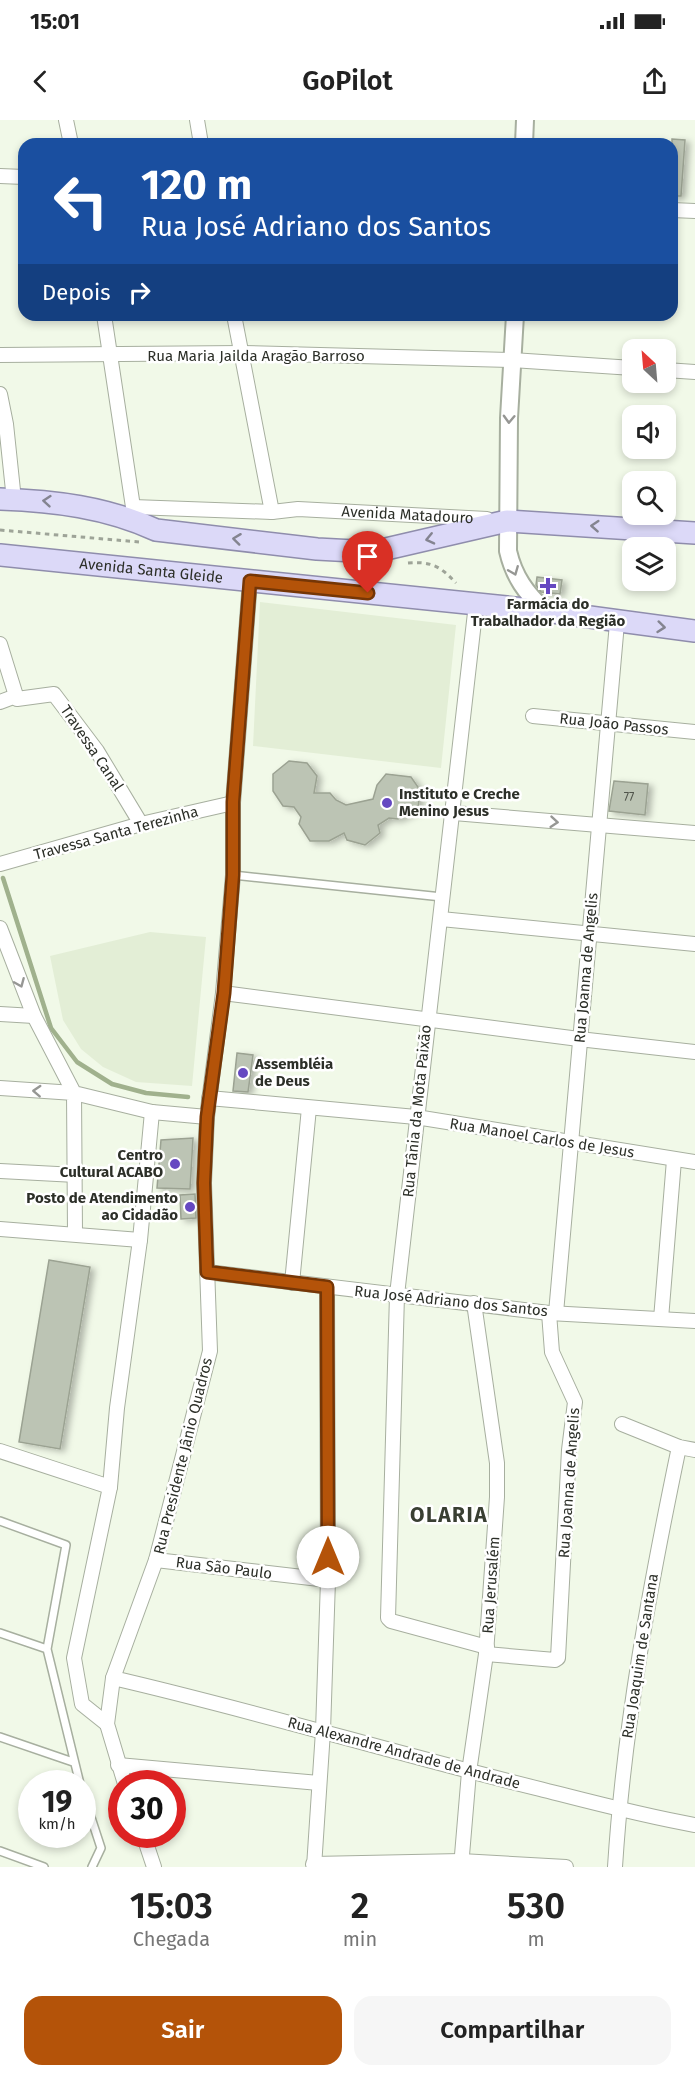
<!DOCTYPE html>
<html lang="pt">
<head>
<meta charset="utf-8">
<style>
	:root { --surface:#fff; --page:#f6f6f6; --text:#222; --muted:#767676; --accent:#b45309 }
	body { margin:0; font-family:"Fira Sans",sans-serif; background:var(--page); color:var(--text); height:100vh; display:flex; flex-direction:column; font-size:22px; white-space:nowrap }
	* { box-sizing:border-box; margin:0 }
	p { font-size:20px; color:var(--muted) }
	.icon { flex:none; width:33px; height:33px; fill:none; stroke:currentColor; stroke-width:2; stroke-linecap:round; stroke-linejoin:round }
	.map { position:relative; height:1747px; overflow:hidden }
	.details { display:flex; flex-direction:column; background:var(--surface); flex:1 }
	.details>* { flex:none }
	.hud { position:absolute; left:18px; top:18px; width:660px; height:183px; border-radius:18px; box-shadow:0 3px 9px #0003; background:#1a4fa0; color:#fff; overflow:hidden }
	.needle { width:39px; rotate:334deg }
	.fabs { position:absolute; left:622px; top:219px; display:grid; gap:12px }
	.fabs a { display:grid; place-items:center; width:54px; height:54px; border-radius:12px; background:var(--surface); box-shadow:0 3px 9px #0003; font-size:30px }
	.speed { position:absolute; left:18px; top:1650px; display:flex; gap:12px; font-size:30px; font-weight:700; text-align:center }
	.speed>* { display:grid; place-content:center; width:78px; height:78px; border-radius:50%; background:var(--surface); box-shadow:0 3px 9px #0003; line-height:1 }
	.speed small { font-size:15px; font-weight:400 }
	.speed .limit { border:9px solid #d22; background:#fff; color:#111 }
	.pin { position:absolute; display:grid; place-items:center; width:51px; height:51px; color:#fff; margin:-62px -26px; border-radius:50% 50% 50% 0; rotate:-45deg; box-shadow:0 0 6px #0007 }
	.pin .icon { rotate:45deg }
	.me { position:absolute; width:66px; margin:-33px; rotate:0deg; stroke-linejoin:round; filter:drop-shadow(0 0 4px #0008) }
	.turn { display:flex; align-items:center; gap:21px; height:126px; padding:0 24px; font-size:27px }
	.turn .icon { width:78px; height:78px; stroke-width:2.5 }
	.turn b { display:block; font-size:42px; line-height:51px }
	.then { display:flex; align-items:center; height:57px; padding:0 24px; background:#0003; gap:12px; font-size:22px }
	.eta { display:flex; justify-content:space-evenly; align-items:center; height:102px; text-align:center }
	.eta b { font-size:36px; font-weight:600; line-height:42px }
	.action { display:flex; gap:12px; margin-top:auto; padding:12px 24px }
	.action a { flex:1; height:69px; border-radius:18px; background:var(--accent); color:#fff; font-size:24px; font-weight:600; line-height:69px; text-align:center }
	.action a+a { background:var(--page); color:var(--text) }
	.status { display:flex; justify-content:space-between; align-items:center; height:42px; padding:0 30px; background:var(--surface); direction:ltr }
	.status svg { height:16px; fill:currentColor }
	header { display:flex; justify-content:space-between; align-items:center; height:78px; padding:0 24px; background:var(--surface); font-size:27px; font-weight:600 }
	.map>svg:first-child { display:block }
</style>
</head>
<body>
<div class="status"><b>15:01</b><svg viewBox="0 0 49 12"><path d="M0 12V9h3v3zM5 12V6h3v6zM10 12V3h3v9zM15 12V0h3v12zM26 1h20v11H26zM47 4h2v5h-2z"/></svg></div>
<header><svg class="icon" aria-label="back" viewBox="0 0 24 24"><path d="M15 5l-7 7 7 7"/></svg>GoPilot<svg class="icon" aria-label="share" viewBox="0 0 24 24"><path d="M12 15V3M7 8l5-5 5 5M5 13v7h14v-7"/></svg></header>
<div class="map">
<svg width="695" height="1747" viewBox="0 0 695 1747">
	<defs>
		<filter id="shadow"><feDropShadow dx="4.5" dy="2.5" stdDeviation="3" flood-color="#0004"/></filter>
	</defs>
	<rect width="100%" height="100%" fill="#f1f9e8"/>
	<path fill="#e3eed6" d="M260,482L456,505L441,648L253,626Z
		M150,812L206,817L192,966L136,962L103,947L81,929L63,900L50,836Z"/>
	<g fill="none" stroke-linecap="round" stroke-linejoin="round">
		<path stroke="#a0b18d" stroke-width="4.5" d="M3,758L51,908L77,942L112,964L146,973L188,977"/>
	</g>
	<path fill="#bcc4b4" stroke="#9ba292" stroke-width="1.5" filter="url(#shadow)" d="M672,19L685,20L681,76H672Z
		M537,457L562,460L560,474L541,472L536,465Z
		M289,641L307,643L317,656L314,673H330L336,680L346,685L373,679L377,665L386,654L411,657L420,670L418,689L398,699L389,698L378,705L380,713L365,725L347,720L344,713L329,721H310L299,704L301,697L294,687L283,686L273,671V654Z
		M614,661L648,664L645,695L609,691Z
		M237,933L253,935L248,972L233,971Z
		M193,1018L190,1069L157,1068L161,1020Z
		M195,1074L196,1098L181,1099L180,1075Z
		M49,1140L90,1147L60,1329L19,1322Z"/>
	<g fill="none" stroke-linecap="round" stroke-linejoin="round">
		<defs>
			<path id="service" d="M233,755L442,777
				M0,1401L66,1425L47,1529L80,1664
				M0,1513L47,1529
				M0,1617L73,1642
				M82,1670L101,1728L92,1747
				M0,1731L44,1747"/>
			<g id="minor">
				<path d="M66,0L71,24"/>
				<path d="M197,0L201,24"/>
				<path d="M0,56L24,57"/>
				<path d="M672,90L695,91"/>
				<path d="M104,195L133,387"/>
				<path d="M234,195L272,392"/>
				<path d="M0,235L242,233L512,240L633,248"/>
				<path d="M666,250L695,252"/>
				<path d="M0,274L6,304L14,380"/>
				<path id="s1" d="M133,400V387L272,392L298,389L487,399"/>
				<path d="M476,484L397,1175L388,1498L391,1501L487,1527"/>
				<path d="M0,524L17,579L54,574L97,631L141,704"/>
				<path d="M0,582L16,576"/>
				<path d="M533,596L695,612"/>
				<path d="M454,693L695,713"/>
				<path d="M0,744L141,704L233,683"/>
				<path d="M441,799L695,824"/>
				<path d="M0,808L34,896L74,973L152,992L207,997"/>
				<path d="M223,873L579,919L695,932"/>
				<path d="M0,894L34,896"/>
				<path d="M0,968L74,973L75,1113"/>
				<path d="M209,978L416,997L695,1042"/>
				<path d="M0,1051L76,1055"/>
				<path d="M0,1109L140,1120"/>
				<path d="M207,1152L549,1193L695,1201"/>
				<path d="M292,1163L309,988"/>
				<path d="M556,1193L617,503"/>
				<path d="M661,1199L674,1040"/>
				<path d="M622,1304L679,1327L695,1330"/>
				<path d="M0,1331L110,1367"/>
				<path d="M156,1440L328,1460"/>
				<path d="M486,1534L555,1540L558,1538L569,1330L575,1282L552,1232L549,1193"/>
				<path d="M113,1558C256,1591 397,1634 540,1669C591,1682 643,1696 695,1705"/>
				<path d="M107,1604L82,1584L74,1538L110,1367L117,1288L140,1120L152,992"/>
				<path d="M118,1645L319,1663"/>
				<path d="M125,1664L107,1604L113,1558L156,1440L210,1231L204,1063L207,997L223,873L233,755V683L250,461"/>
				<path d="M143,1714L154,1747"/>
				<path d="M313,1744L461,1741L566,1747"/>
				<path d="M314,1747L323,1611L328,1460L327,1167"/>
				<path d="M461,1747L469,1652L486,1534L497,1377V1343L474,1183"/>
				<path d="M615,1747C624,1605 650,1466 679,1327"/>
			</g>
			<path id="tertiary" d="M524,24L525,0
				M515,195L509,298L508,431C514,457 526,473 545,491"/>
			<g id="primary">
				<path d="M0,379C54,381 106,387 156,410L317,429L373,432L507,401L695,413"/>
				<path id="s2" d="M0,435L545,491L695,511"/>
			</g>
		</defs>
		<use href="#service" stroke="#a7af9f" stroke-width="10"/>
		<use href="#minor" stroke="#a7af9f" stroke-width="16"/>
		<use href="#tertiary" stroke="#a7af9f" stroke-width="20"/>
		<use href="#primary" stroke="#8f8dac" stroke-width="24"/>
		<path stroke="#9ea498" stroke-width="3" stroke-dasharray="4.5 4.5" stroke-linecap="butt" d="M0,410L139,422
			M408,443C432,441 441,447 456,463"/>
		<use href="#service" stroke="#fff" stroke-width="7"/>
		<use href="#minor" stroke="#fff" stroke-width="14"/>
		<use href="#tertiary" stroke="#fff" stroke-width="16"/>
		<use href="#primary" stroke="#dcd9f8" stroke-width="21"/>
	</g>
	<defs><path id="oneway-chevron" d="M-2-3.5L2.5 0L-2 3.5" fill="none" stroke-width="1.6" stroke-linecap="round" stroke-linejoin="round" transform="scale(1.5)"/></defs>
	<g stroke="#969794">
		<use href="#oneway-chevron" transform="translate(509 299) rotate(92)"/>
		<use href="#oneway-chevron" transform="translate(514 451) rotate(68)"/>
		<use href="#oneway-chevron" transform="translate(554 702) rotate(5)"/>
		<use href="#oneway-chevron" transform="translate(20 863) rotate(67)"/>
		<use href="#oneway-chevron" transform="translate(37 971) rotate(-177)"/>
	</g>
	<g stroke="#848490">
		<use href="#oneway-chevron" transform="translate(47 381) rotate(-175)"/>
		<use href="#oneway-chevron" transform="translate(595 406) rotate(-176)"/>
		<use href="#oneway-chevron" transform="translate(237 419) rotate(-173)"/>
		<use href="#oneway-chevron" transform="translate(430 419) rotate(167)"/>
		<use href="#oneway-chevron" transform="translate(661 507) rotate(6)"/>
	</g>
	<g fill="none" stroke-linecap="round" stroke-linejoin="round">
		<defs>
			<path id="route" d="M328,1437L327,1167L207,1152L204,1063L207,997L224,873L233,755V682L250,461L368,473"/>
		</defs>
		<use href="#route" stroke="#753606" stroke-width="15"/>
		<use href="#route" stroke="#b45309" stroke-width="10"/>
	</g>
	<g fill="#6548c1" stroke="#fff" stroke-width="2">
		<path d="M545 457h6v6h6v6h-6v6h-6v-6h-6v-6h6z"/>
		<circle cx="387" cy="683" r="6"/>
		<circle cx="243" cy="953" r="6"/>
		<circle cx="175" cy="1044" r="6"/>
		<circle cx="190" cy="1087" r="6"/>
	</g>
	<g text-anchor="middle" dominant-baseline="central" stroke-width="5" stroke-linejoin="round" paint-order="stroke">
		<g font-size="12" fill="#50544b">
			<text x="629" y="677">77</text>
		</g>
		<g font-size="15" fill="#2c2f28" stroke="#fff">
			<text x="256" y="236">Rua Maria Jailda Aragão Barroso</text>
			<text stroke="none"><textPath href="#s1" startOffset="288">Avenida Matadouro</textPath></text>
			<text stroke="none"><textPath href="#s2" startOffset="152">Avenida Santa Gleide</textPath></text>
			<text transform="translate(614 604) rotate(6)">Rua João Passos</text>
			<text transform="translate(92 628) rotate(56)">Travessa Canal</text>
			<text transform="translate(116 713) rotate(-15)">Travessa Santa Terezinha</text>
			<text transform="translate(586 848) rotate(-85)">Rua Joanna de Angelis</text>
			<text transform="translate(417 991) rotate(-84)">Rua Tânia da Mota Paixão</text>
			<text transform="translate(542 1018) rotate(9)">Rua Manoel Carlos de Jesus</text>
			<text transform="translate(451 1181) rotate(6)">Rua José Adriano dos Santos</text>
			<text transform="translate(183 1336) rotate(-76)">Rua Presidente Jânio Quadros</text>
			<text transform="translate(569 1363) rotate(-86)">Rua Joanna de Angelis</text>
			<text transform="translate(224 1448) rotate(7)">Rua São Paulo</text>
			<text transform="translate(491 1465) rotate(-86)">Rua Jerusalém</text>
			<text transform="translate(640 1536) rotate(-81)">Rua Joaquim de Santana</text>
			<text transform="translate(404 1633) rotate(15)">Rua Alexandre Andrade de Andrade</text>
		</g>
		<g font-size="15" font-weight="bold" fill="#2c2f28" stroke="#fff" text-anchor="start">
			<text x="548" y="484" text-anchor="middle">Farmácia do<tspan x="548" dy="17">Trabalhador da Região</tspan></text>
			<text x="399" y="674">Instituto e Creche<tspan x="399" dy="17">Menino Jesus</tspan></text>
			<text x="255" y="944">Assembléia<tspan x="255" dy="17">de Deus</tspan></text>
			<text x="163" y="1035" text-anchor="end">Centro<tspan x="163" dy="17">Cultural ACABO</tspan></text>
			<text x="178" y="1078" text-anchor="end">Posto de Atendimento<tspan x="178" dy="17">ao Cidadão</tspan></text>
		</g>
		<g font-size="21" font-weight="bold" letter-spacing="1.5" fill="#393f32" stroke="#fff">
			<text x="449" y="1395">OLARIA</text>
		</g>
	</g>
</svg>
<div class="fabs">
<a><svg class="needle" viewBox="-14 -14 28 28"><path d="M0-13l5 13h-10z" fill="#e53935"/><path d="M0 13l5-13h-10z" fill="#767676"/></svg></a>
<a><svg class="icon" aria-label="sound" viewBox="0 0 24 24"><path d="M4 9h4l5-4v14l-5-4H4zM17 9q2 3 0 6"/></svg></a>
<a><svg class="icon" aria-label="search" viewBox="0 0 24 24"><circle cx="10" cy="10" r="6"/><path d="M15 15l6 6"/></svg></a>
<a><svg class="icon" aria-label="layers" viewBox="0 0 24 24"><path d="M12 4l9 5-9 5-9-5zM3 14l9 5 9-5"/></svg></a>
</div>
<div class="speed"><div>19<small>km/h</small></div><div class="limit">30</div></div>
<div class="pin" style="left:368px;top:473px;background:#d93025"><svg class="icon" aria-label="arrive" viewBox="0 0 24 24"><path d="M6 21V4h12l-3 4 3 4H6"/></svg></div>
<svg class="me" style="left:328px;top:1437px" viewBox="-20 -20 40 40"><circle r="19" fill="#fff"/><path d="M0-13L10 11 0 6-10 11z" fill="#b45309"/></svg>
<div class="hud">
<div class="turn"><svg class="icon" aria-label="left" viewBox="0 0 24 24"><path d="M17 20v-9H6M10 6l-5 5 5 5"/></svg><div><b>120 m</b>Rua José Adriano dos Santos</div></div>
<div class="then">Depois<svg class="icon" aria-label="right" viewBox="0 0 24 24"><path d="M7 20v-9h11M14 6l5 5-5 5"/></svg></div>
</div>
</div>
<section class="details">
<div class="eta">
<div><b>15:03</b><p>Chegada</p></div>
<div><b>2</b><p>min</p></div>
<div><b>530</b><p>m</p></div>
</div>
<div class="action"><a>Sair</a><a>Compartilhar</a></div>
</section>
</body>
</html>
